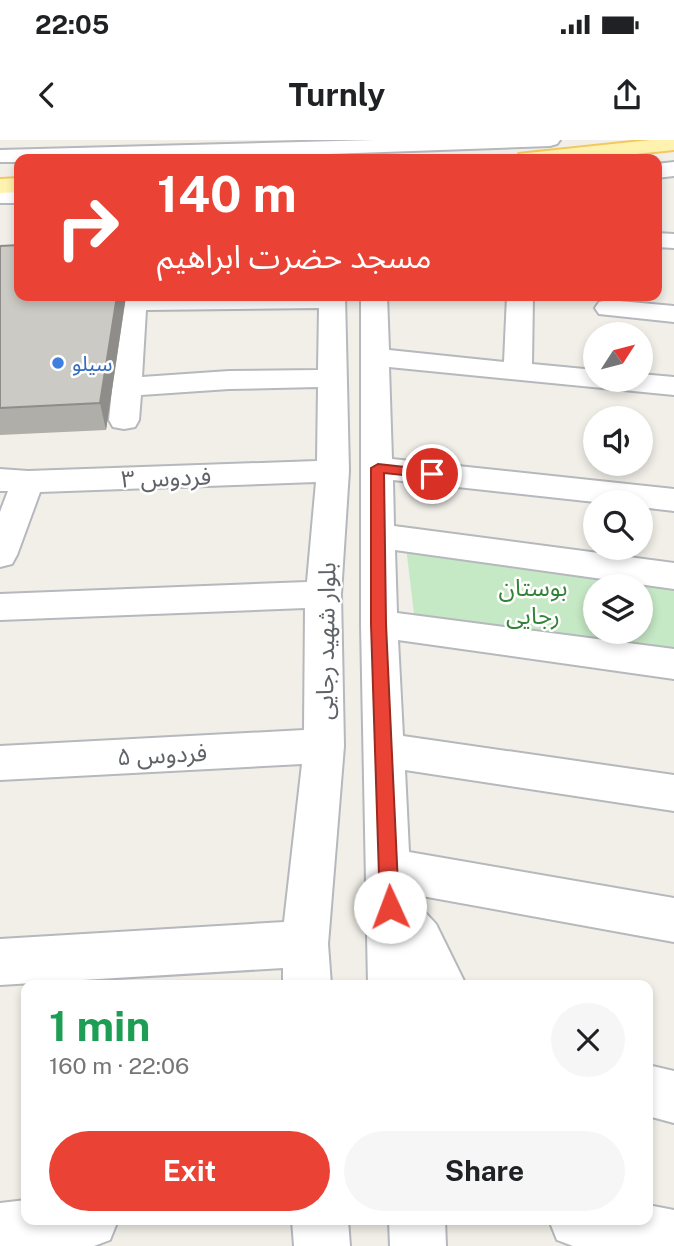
<!DOCTYPE html>
<html lang="en">
<head>
<meta charset="utf-8">
<style>
	:root { --surface:#fff; --page:#f6f6f6; --text:#202124; --muted:#757577; --accent:#ea4335 }
	body { margin:0; font-family:"Public Sans","Noto Sans Arabic",sans-serif; background:var(--page); color:var(--text); height:100vh; display:flex; flex-direction:column; font-size:26px; white-space:nowrap }
	* { box-sizing:border-box; margin:0 }
	p { font-size:23px; color:var(--muted) }
	.icon { flex:none; width:38px; height:38px; fill:none; stroke:currentColor; stroke-width:2; stroke-linecap:round; stroke-linejoin:round }
	.map { position:relative; flex:1; overflow:hidden }
	.side { position:absolute; left:21px; top:840px; width:632px; height:245px; display:flex; flex-direction:column; background:var(--surface); border-radius:14px; box-shadow:0 4px 10px #0003 }
	.side>* { flex:none }
	.top-card { position:absolute; left:14px; top:14px; width:648px; height:147px; border-radius:14px; box-shadow:0 4px 10px #0003; background:#ea4335; color:#fff; overflow:hidden }
	.needle { width:46px; rotate:54deg }
	.buttons { position:absolute; left:583px; top:182px; display:grid; gap:14px }
	.buttons a { display:grid; place-items:center; width:70px; height:70px; border-radius:50%; background:var(--surface); box-shadow:0 4px 10px #0003; font-size:35px }
	.pin { position:absolute; display:grid; place-items:center; width:60px; height:60px; color:#fff; margin:-30px; border:4px solid #fff; border-radius:50%; box-shadow:0 2px 7px #0007 }
	.me { position:absolute; width:77px; margin:-38px; rotate:358deg; stroke-linejoin:round; filter:drop-shadow(0 0 5px #0008) }
	.turn { display:flex; align-items:center; gap:24px; height:147px; padding:0 28px; font-size:32px }
	.turn .icon { width:91px; height:91px; stroke-width:2.5 }
	.turn b { display:block; font-size:49px; line-height:60px }
	.round { display:grid; place-items:center; flex:none; width:74px; height:74px; border-radius:37px; background:var(--page) }
	.head { display:flex; align-items:center; justify-content:space-between; height:119px; padding:0 28px }
	h1 { font-size:42px; font-weight:700; line-height:52px; color:#1e9e55 }
	.action { display:flex; gap:14px; margin-top:auto; padding:14px 28px }
	.action a { flex:1; height:80px; border-radius:42px; background:var(--accent); color:#fff; font-size:28px; font-weight:700; line-height:80px; text-align:center }
	.action a+a { background:var(--page); color:var(--text) }
	.status { display:flex; justify-content:space-between; align-items:center; height:49px; padding:0 35px; background:var(--surface); direction:ltr }
	.status svg { height:19px; fill:currentColor }
	header { display:flex; justify-content:space-between; align-items:center; height:91px; padding:0 28px; background:var(--surface); font-size:32px; font-weight:700 }
	.map>svg:first-child { display:block }
</style>
</head>
<body>
<div class="status"><b>22:05</b><svg viewBox="0 0 49 12"><path d="M0 12V9h3v3zM5 12V6h3v6zM10 12V3h3v9zM15 12V0h3v12zM26 1h20v11H26zM47 4h2v5h-2z"/></svg></div>
<header><svg class="icon" aria-label="back" viewBox="0 0 24 24"><path d="M15 5l-7 7 7 7"/></svg>Turnly<svg class="icon" aria-label="share" viewBox="0 0 24 24"><path d="M12 15V3M7 8l5-5 5 5M5 13v7h14v-7"/></svg></header>
<div class="map">
<svg width="674" height="1106" viewBox="0 0 674 1106">
	<rect width="100%" height="100%" fill="#f1efe8"/>
	<path fill="#c5e8c5" fill-rule="evenodd" d="M406,407L674,442V516L415,482ZM595,446H640V492H595Z"/>
	<g fill="none" stroke-linecap="round" stroke-linejoin="round">
		<defs>
			<path id="minor" d="M375,0H560L557,4L550,6L273,16L19,19V22H0V10Z
				M674,22V36L656,38V24Z
				M0,49H19V63H0Z
				M656,93L674,94V108L656,107Z
				M121,156H345L349,331L341,454L344,606L328,804L331,845H283V828L0,845V799L284,782L302,624L0,640V606L304,590L305,468L0,480V454L307,442L316,342L40,352L17,415L12,424L0,427V372L8,351H0V329L28,331L317,321L318,247L229,249L141,255L139,280L135,287L124,289L113,287L109,280ZM319,168L318,230L229,231L142,237L146,170Z
				M361,156H387L389,210L504,222L507,156H533L532,224L595,230V240H640V234L674,237V255L389,227L392,319L674,349V371L640,367V362H595L393,340L394,386L674,423V449L395,410L397,473L674,509V539L398,500L403,596L674,635V671L405,630L409,712L674,758V802L411,754V757L436,784L466,845H417L416,842V845H368L361,484Z
				M608,160L674,166V182L599,174L595,168L599,162Z
				M648,925L674,931V983L648,976Z
				M26,1060V1080H118L110,1100L94,1106H0V1063Z
				M648,1065L674,1070V1106H573L557,1100L549,1080H648Z
				M292,1080H348L350,1106H294Z
				M389,1080H445L446,1106H390Z"/>
			<path id="major" d="M651,0H674V10L587,19H516L519,14L527,13Z
				M19,38V52L0,53V39Z"/>
		</defs>
		<use href="#minor" stroke="#b5b8bc" stroke-width="4"/>
		<use href="#major" stroke="#f2c960" stroke-width="4"/>
		<use href="#minor" fill="#fff" fill-rule="evenodd"/>
		<use href="#major" fill="#fff2af" fill-rule="evenodd"/>
	</g>
	<path fill="#afaea9" d="M0,106L126,156L106,290L0,295Z"/>
	<path fill="#8f8d8a" d="M117,156H126L106,290L100,263Z"/>
	<path fill="#cccac5" stroke="#8f8d8a" stroke-width="2" d="M19,105V156H117L100,263L0,268V106Z"/>
	<path fill="#ea4335" stroke="#982c22" stroke-width="2" d="M378,324L432,330L438,334L432,338L384,333L386,484L399,767L396,773L390,776L383,773L380,767L371,484V328Z"/>
	<circle fill="#3f7fe0" stroke="#fff" stroke-width="2.5" cx="58" cy="223" r="7"/>
	<g text-anchor="middle" dominant-baseline="central" stroke-width="5" stroke-linejoin="round" paint-order="stroke">
		<g font-size="21" fill="#366cbe" stroke="#fff" text-anchor="start">
			<text x="72" y="223">سیلو</text>
		</g>
		<g font-size="24" fill="#5f6368" stroke="#fff">
			<text transform="translate(166 337) rotate(-2)">فردوس ۳</text>
			<text transform="translate(325 501) rotate(-89)">بلوار شهید رجایی</text>
			<text transform="translate(162 614) rotate(-3)">فردوس ۵</text>
		</g>
		<g font-size="24" fill="#348238" stroke="#fff">
			<text x="533" y="447">بوستان<tspan x="533" dy="28">رجایی</tspan></text>
		</g>
	</g>
</svg>
<div class="buttons">
<a><svg class="needle" viewBox="-14 -14 28 28"><path d="M0-13l5 13h-10z" fill="#e53935"/><path d="M0 13l5-13h-10z" fill="#757577"/></svg></a>
<a><svg class="icon" aria-label="sound" viewBox="0 0 24 24"><path d="M4 9h4l5-4v14l-5-4H4zM17 9q2 3 0 6"/></svg></a>
<a><svg class="icon" aria-label="search" viewBox="0 0 24 24"><circle cx="10" cy="10" r="6"/><path d="M15 15l6 6"/></svg></a>
<a><svg class="icon" aria-label="layers" viewBox="0 0 24 24"><path d="M12 4l9 5-9 5-9-5zM3 14l9 5 9-5"/></svg></a>
</div>
<div class="pin" style="left:432px;top:334px;background:#d93025"><svg class="icon" aria-label="arrive" viewBox="0 0 24 24"><path d="M6 21V4h12l-3 4 3 4H6"/></svg></div>
<svg class="me" style="left:390px;top:767px" viewBox="-20 -20 40 40"><circle r="19" fill="#fff"/><path d="M0-13L10 11 0 6-10 11z" fill="#ea4335"/></svg>
<div class="top-card">
<div class="turn"><svg class="icon" aria-label="right" viewBox="0 0 24 24"><path d="M7 20v-9h11M14 6l5 5-5 5"/></svg><div><b>140 m</b>مسجد حضرت ابراهیم</div></div>
</div>
<section class="side">
<div class="head"><div><h1>1 min</h1><p>160 m · 22:06</p></div><a class="round"><svg class="icon" aria-label="close" viewBox="0 0 24 24"><path d="M6 6l12 12M18 6L6 18"/></svg></a></div>
<div class="action"><a>Exit</a><a>Share</a></div>
</section>
</div>
</body>
</html>
